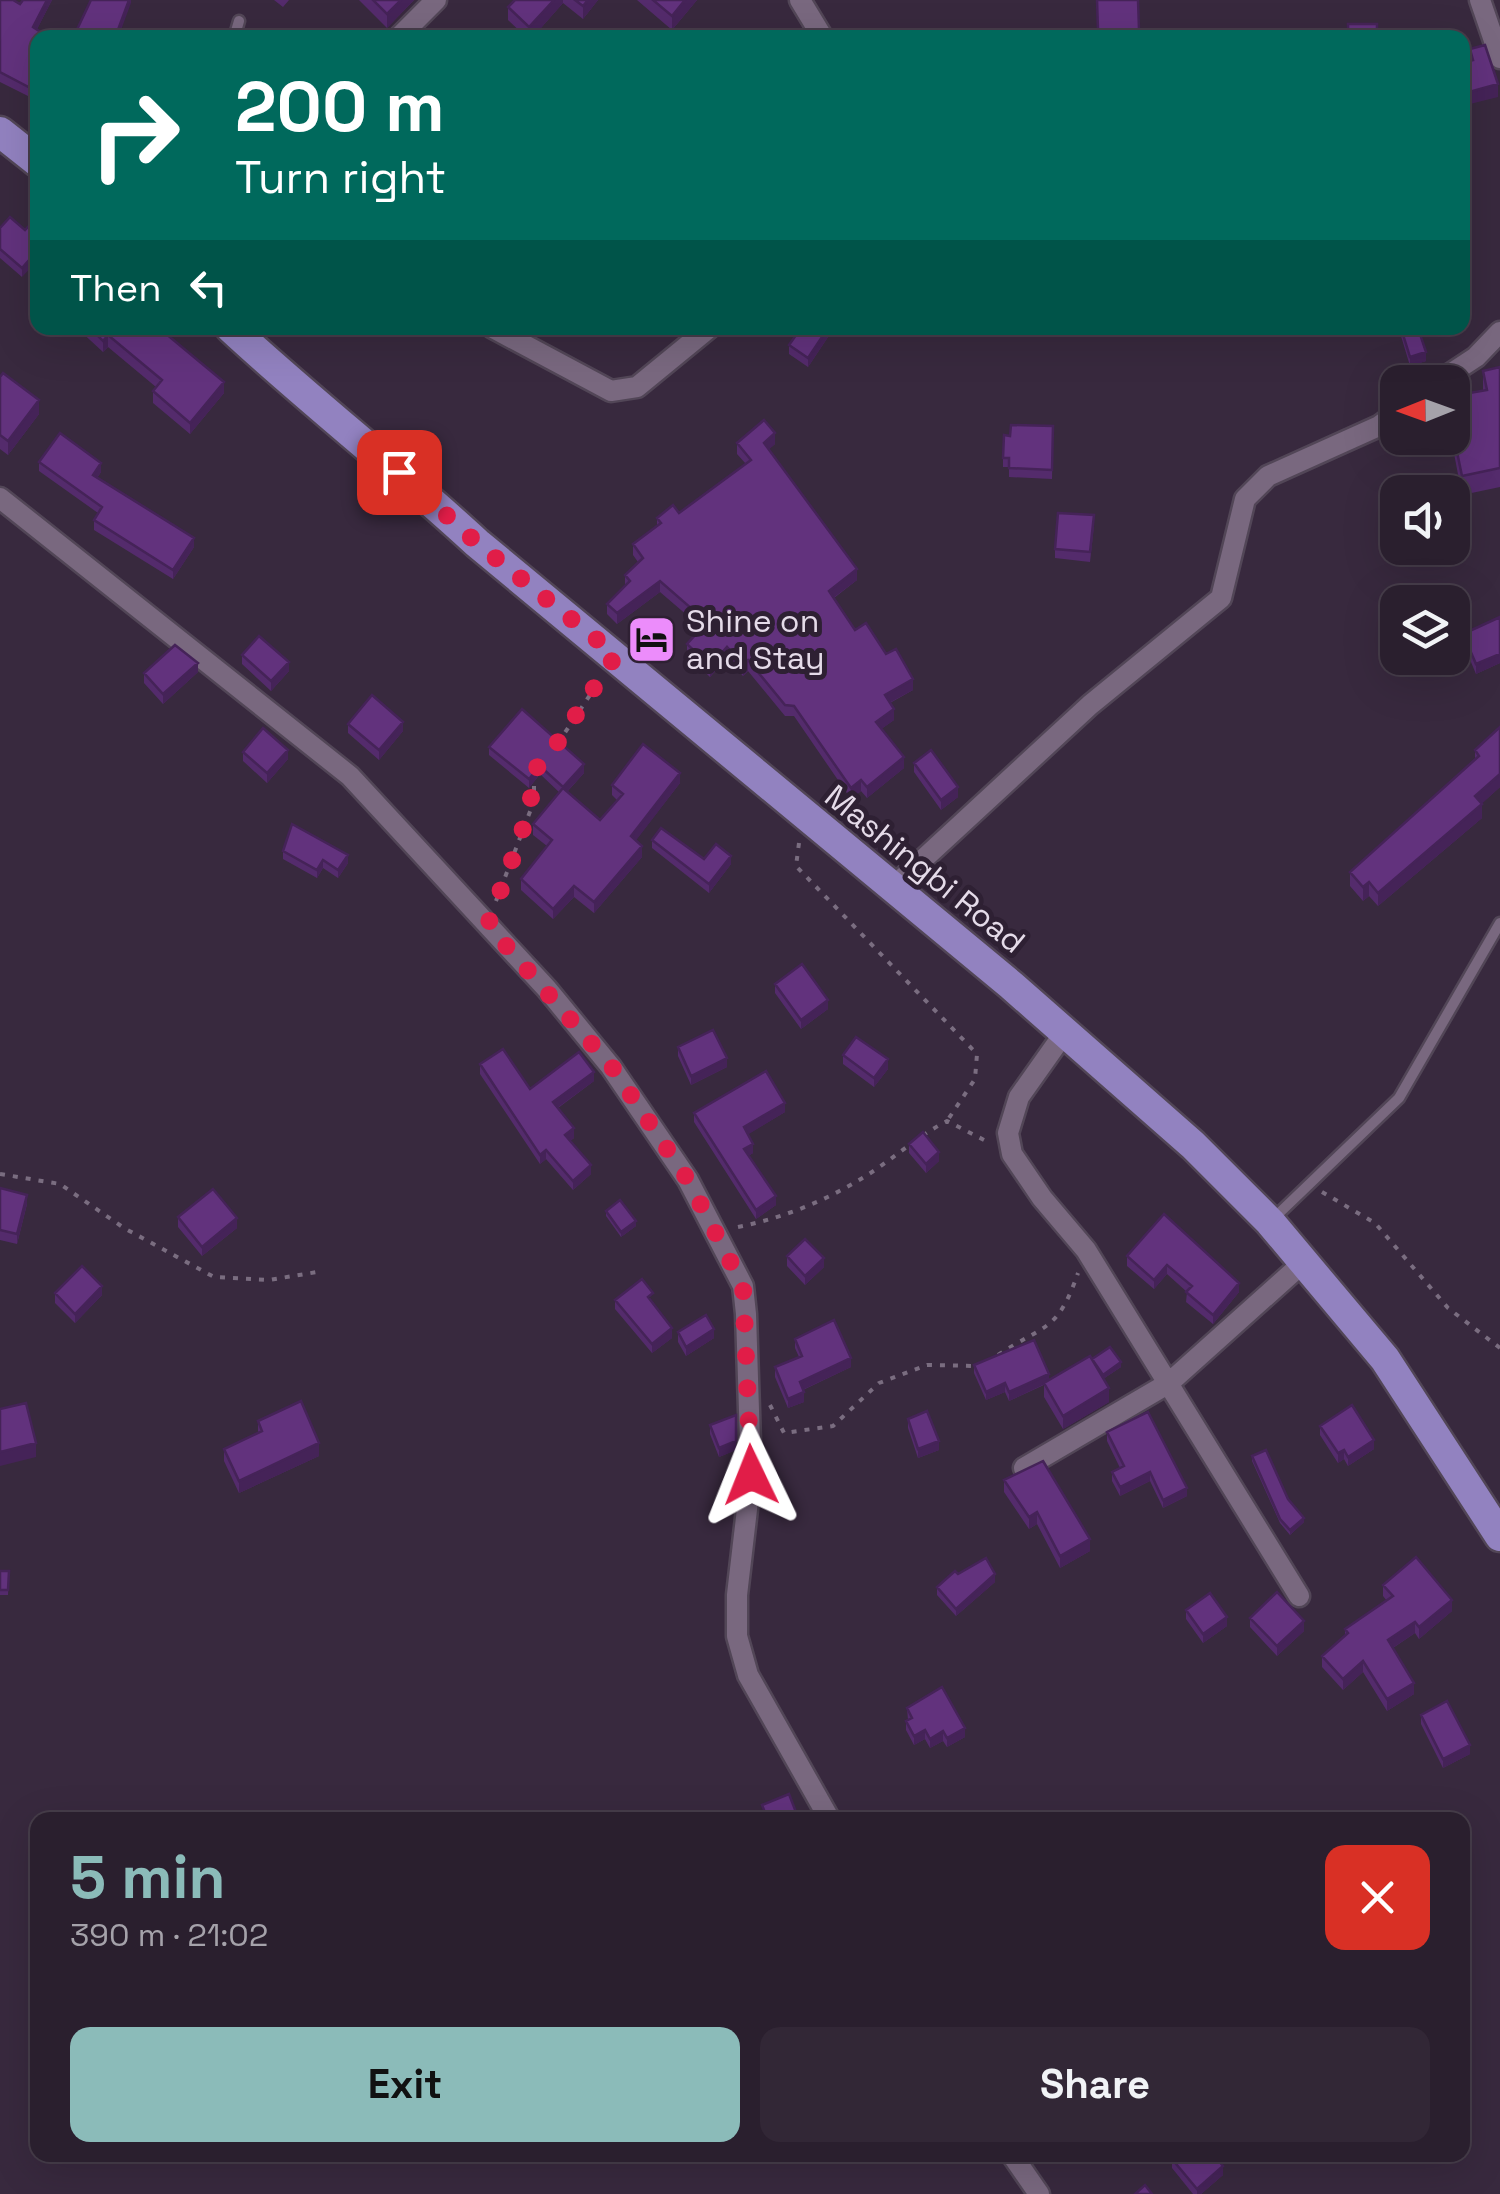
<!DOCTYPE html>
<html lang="en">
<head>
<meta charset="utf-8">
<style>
	:root { --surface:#2a1f2e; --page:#322736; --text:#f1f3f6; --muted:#a5a2aa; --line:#463d4a; --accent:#8bbbb9 }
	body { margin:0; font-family:"Space Grotesk",sans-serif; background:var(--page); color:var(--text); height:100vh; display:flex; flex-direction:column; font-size:38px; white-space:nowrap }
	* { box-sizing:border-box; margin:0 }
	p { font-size:32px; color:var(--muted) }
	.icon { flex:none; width:55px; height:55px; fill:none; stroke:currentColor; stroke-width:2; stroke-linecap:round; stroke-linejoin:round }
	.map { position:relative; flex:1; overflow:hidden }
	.drawer { position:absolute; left:30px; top:1812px; width:1440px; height:350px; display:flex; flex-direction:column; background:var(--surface); border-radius:20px; box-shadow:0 10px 40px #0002,0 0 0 2px var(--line) }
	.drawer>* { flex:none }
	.top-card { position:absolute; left:30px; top:30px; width:1440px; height:305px; border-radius:20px; box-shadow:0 10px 40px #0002,0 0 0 2px var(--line); background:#00695c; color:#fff; overflow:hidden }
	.needle { width:65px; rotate:269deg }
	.fabs { position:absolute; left:1380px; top:365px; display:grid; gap:20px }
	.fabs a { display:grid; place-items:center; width:90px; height:90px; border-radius:20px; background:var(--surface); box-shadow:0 10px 40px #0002,0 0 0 2px var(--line); font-size:50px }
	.pin { position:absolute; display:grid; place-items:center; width:85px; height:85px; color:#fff; margin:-42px; border-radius:20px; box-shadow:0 5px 15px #0006 }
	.me { position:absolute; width:110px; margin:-55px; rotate:358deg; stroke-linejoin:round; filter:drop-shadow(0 0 8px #0008) }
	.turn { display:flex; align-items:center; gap:35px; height:210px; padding:0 40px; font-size:45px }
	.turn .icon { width:130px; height:130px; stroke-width:2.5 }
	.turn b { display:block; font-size:70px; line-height:85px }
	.then { display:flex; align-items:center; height:95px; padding:0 40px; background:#0003; gap:20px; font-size:38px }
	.round { display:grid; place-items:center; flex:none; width:105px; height:105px; border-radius:20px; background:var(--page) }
	.headline { display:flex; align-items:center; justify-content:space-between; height:170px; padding:0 40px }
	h1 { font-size:60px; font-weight:700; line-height:75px; color:var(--accent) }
	.button { display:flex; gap:20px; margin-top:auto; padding:20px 40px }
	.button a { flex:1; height:115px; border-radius:20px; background:var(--accent); color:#111; font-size:40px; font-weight:700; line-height:115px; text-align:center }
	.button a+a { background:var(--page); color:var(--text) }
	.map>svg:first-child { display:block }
</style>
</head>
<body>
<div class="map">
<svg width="1500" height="2194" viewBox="0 0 1500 2194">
	<rect width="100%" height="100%" fill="#38293e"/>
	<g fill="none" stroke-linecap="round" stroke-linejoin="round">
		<defs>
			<path id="lane" d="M234,38L239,21
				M1274,1218L1399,1098L1500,923"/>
			<path id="street" d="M800,0L823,38
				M1480,0L1500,58
				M398,38L436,0
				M493,328L611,391L637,387L709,328
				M1438,382L1476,357L1500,332
				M0,498L350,776L547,989L611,1067L688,1180L743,1286L746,1314L751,1475L737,1595V1636L748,1675L830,1820
				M891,889L1090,705L1221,598L1245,499L1268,476L1379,426L1398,412
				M1065,1032L1019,1097L1008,1133L1012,1154L1042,1198L1086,1250L1299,1596
				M1024,1468L1169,1383L1304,1262
				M1012,2155L1039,2194"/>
			<path id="primary" d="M0,132L38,162
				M231,328C311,402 397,469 477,543L1011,985L1193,1145L1270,1222L1385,1359L1500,1536"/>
		</defs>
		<use href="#lane" stroke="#524657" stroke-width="15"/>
		<use href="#street" stroke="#524657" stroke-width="25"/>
		<use href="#primary" stroke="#524657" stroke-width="35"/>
		<path stroke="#7a6d80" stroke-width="4" stroke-dasharray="5 8" stroke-linecap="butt" d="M558,743L600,680
			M799,843L796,866L977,1054L975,1079L947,1121
			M496,901L534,801V778
			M0,1174L60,1184L124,1228L214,1277L269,1280L317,1272
			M1322,1192L1375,1223L1448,1308L1500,1348
			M738,1227C787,1217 833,1198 875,1170C900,1153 920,1135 947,1121L990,1143
			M998,1355C1046,1323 1057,1333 1078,1273
			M770,1405L784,1433L833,1426L879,1383L927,1365L977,1366"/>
		<use href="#lane" stroke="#79687f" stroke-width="10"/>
		<use href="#street" stroke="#79687f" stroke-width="20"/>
		<use href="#primary" stroke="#9282c0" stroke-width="30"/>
	</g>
	<path fill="#542b6c" d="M0,0L20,4L23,0H52L37,29L38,101L0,82Z
		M274,0H289L283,7Z
		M359,0H414L387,28Z
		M515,0H598L583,19L563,3L532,38H527L508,20V7Z
		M637,0H697L672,30Z
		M1097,0H1138L1139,38H1098Z
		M0,228L25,230L22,277L0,258Z
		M77,328H159L224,393L190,434L153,403V391L156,387L108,347L103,352Z
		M801,328H834L808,367L789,354V345Z
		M1401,328L1426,361L1410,366L1401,336Z
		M1500,367V487L1462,495L1451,438H1452V396L1483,390V371Z
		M0,377L39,414L8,455L0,449Z
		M1053,426L1052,479L1009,477V467H1003V458L1010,436Z
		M737,443L775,444L769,449L857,580L834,598L855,630L886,654L913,690L890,703L894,720L881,729L904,768L867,798L861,791L851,799L794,716H785L748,671L743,676L727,658L710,677L687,655V644L702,628L660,592L617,624L607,614V604L625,586V575L638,562L633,555V544L657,526V518L679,513L746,464L737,454Z
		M39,462L101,472L97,478L194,547L173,579L94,530V520L98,513L39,471Z
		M1094,525L1090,562L1055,558V549Z
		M1500,617V663L1476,674L1463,643V634Z
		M242,655L289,671L271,691L242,664Z
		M198,672L163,704L144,683V673Z
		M348,724L403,731L379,760L348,733Z
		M1500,727V787L1481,804L1482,818L1378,906L1369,896L1363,901L1350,886V872L1475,760V750Z
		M489,747L584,773L567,792L600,820L617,800L612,795V785L680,783L635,841L642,857L594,913L574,897L553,919L521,890V879L547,846L533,835V824L560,793L540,774L529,788L489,755Z
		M243,752L288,759L267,783L243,761Z
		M914,763L958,797L941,810L914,772Z
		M652,840L704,859L731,864L709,893L652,848Z
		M283,851L348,863L338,878L323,868L317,878L283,859Z
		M775,984L828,1009L801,1029L775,993Z
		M678,1047L727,1067L691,1085L678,1056Z
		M843,1055L888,1069L874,1087L843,1064Z
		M480,1064L530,1089L594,1081L558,1108L574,1138L570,1141L591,1174L573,1190L546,1159L540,1164L480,1074Z
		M785,1112L748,1134L753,1153L748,1156L776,1205L756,1219L694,1122V1113Z
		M909,1144L939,1161L926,1173L909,1153Z
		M0,1188L27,1204L17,1244L0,1240Z
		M606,1211L636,1226L621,1237L606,1216Z
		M1164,1214L1239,1292L1213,1324L1186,1302L1187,1292L1167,1274L1154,1289L1127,1266V1256Z
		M178,1217L237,1228L202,1256L178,1227Z
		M787,1256L824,1267L805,1285L787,1266Z
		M55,1293L102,1295L75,1323L55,1303Z
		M615,1300L653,1302L672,1338L652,1353L615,1309Z
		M678,1332L714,1338L686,1356L678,1342Z
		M795,1339L851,1367L803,1390L804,1402L788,1408L775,1377V1367L799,1357L795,1348Z
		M1092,1360L1121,1367L1103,1379L1109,1402L1063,1429L1044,1397V1385L1009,1401L1005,1392L986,1400L974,1373V1365L1049,1380Z
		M908,1419L939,1450L918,1458L908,1428Z
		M258,1421L319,1456L239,1493L224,1461V1449L258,1433Z
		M710,1425L736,1450L719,1457L710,1434Z
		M1320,1426L1374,1449L1348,1466L1344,1459L1338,1463L1320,1435Z
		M1107,1432L1187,1496L1163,1508L1150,1481L1120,1496L1112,1481V1472L1120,1468L1107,1441Z
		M1252,1456L1288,1499L1304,1522L1290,1535L1280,1523L1252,1461Z
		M1004,1480L1090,1551L1060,1568L1037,1524L1029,1529L1004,1492Z
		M0,1571H9L8,1595H0Z
		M958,1574L995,1582L956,1616L937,1595V1587Z
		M1383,1585L1452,1611L1419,1639L1415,1633L1393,1648L1414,1694L1387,1711L1363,1672L1343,1690L1322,1667V1656L1345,1635V1629L1387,1601L1383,1596Z
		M1186,1610L1227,1626L1203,1643L1186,1619Z
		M1250,1618L1304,1631L1277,1656L1250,1627Z
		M907,1708L965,1737L947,1747L943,1741L930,1748L925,1739L914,1745L906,1730V1721L908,1720Z
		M1421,1715L1470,1754L1443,1768L1421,1724Z
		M1172,2159L1223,2175L1201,2194H1193L1172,2168Z"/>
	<path fill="#452358" d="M47,0H52L33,37V27Z
		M129,0H131V3L118,38H115Z
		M401,0H414L387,28V14Z
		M554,0H563V3L532,38H529V27Z
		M588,0H598L583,19V6Z
		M685,0H697L672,30V16Z
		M1498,84V97L1462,106V94Z
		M38,250V260L22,277V268Z
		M828,328H834L808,367V358Z
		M108,335V347L103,352V341Z
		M1426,352V361L1410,366V357Z
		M224,382V393L190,434V423Z
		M39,400V414L8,455V441Z
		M775,433V444L764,454V443Z
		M101,463V472L93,484V475Z
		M194,538V547L173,579V570Z
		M857,569V580L829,601V591Z
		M660,581V592L617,624V613Z
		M727,647V658L710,677V666Z
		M1500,654V663L1476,674V664Z
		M748,660V671L743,676V665Z
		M289,662V671L271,691V681Z
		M198,663V672L163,704V694Z
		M913,679V690L885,705V695Z
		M894,709V720L876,733V722Z
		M403,722V731L379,760V750Z
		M288,750V759L267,783V773Z
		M904,757V768L867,798V787Z
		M584,764V773L563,796V787Z
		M540,766V774L529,788V779Z
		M680,773V783L631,847V836Z
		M1500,774V787L1475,810V796Z
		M861,780V791L851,799V788Z
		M958,787V797L941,810V800Z
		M1482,804V818L1378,906V893Z
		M642,846V857L594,913V902Z
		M348,855V863L338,878V870Z
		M731,856V864L709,893V884Z
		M323,860V868L317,878V870Z
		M1369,882V896L1363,901V887Z
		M574,886V897L553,919V909Z
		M828,1000V1009L801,1029V1020Z
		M727,1058V1067L691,1085V1076Z
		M888,1059V1069L874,1087V1078Z
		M594,1072V1081L553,1111V1102Z
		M785,1103V1112L744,1137V1127Z
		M574,1128V1138L565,1145V1135Z
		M753,1144V1153L744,1159V1149Z
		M546,1150V1159L540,1164V1155Z
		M939,1152V1161L926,1173V1164Z
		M591,1165V1174L573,1190V1181Z
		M27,1195V1204L17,1244V1234Z
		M776,1196V1205L756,1219V1210Z
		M237,1218V1228L202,1256V1247Z
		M636,1221V1226L621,1237V1232Z
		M824,1258V1267L805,1285V1276Z
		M1167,1265V1274L1154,1289V1280Z
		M1239,1283V1292L1213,1324V1315Z
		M102,1286V1295L75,1323V1314Z
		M672,1328V1338L652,1353V1344Z
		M714,1329V1338L686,1356V1347Z
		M851,1358V1367L800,1391V1382Z
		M1121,1362V1367L1103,1379V1375Z
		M1049,1374V1382L1009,1401V1392Z
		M1005,1383V1392L986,1400V1392Z
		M1109,1388V1402L1063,1429V1416Z
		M804,1392V1402L788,1408V1399Z
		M1374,1440V1449L1348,1466V1457Z
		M736,1441V1450L719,1457V1448Z
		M939,1441V1450L918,1458V1449Z
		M36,1443V1457L0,1466V1452Z
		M319,1443V1456L239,1493V1481Z
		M1344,1450V1459L1338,1463V1453Z
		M1150,1472V1481L1120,1496V1487Z
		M1187,1488V1496L1163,1508V1500Z
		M1037,1512V1524L1029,1529V1517Z
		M1304,1518V1522L1290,1535V1530Z
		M1090,1539V1551L1060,1568V1556Z
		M995,1574V1582L956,1616V1609Z
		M1452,1600V1611L1419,1639V1627Z
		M1227,1617V1626L1203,1643V1634Z
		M1304,1621V1631L1277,1656V1646Z
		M1415,1622V1633L1388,1651V1640Z
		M1363,1661V1672L1343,1690V1679Z
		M1414,1683V1694L1387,1711V1699Z
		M965,1728V1737L947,1747V1738Z
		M925,1730V1739L914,1745V1736Z
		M943,1731V1741L930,1748V1739Z
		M1470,1745V1754L1443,1768V1759Z
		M1223,2166V2175L1201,2194H1197V2189Z"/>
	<path fill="#62327d" stroke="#452358" stroke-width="2.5" d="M0,0H13L20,4L23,0H47L33,27L50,38H38V92L0,72Z
		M91,0H129L115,38H73Z
		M373,0H401L387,14Z
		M515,0H554L529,27L508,7Z
		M575,0H588L583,6Z
		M653,0H685L672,16Z
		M1097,0H1138L1139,29L1098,30Z
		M1348,24H1377V38H1348Z
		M1485,45L1498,84L1462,94V63L1473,60L1470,49Z
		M38,216V250L22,268L0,249V228L10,217L25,230Z
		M90,328H159L224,382L190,423L153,391L162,380L108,335L103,341Z
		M801,328H828L808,358L789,345Z
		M1401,328H1418L1426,352L1410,357Z
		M1500,367V468L1462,476L1452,428V396L1487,390L1483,371Z
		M3,373L39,400L8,441L0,435V377Z
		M764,420L775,433L764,443L857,569L829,591L855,630L866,623L886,654L896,649L913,679L885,695L894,709L876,722L904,757L867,787L861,780L851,788L794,706L785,705L748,660L743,665L727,647L710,666L687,644L707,622L660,581L617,613L607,604L630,581L625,575L643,558L633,544L661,523L657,518L673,505L679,513L751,460L737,443Z
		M1011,425L1053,426L1052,470L1009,468V458H1003L1004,435L1010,436Z
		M60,433L101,463L93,475L194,538L173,570L94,520L102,507L39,462Z
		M1058,513L1094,515L1090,552L1055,549Z
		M1500,617V654L1476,664L1463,634Z
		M259,636L289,662L271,681L242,655Z
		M175,645L198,663L163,694L144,673Z
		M372,695L403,722L379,750L348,724Z
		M522,709L584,764L563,787L540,766L529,779L489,747Z
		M1500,727V774L1475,796L1482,804L1378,893L1369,882L1363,887L1350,872L1479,756L1475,750Z
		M263,728L288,750L267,773L243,752Z
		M643,744L680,773L631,836L642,846L594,902L574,886L553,909L521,879L552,840L533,824L563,788L600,820L623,794L612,785Z
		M931,750L958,787L941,800L914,763Z
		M292,824L348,855L338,870L323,860L317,870L283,851Z
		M661,828L704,859L716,844L731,856L709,884L652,840Z
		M802,964L828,1000L801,1020L775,984Z
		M713,1030L727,1058L691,1076L678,1047Z
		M856,1037L888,1059L874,1078L843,1055Z
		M503,1049L530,1089L579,1052L594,1072L553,1102L574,1128L565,1135L591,1165L573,1181L546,1150L540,1155L480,1064Z
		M766,1071L785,1103L744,1127L753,1144L744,1149L776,1196L756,1210L694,1113Z
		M923,1132L939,1152L926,1164L909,1144Z
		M0,1188L27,1195L17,1234L0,1230Z
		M213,1189L237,1218L202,1247L178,1217Z
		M620,1200L636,1221L621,1232L606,1211Z
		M1164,1214L1239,1283L1213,1315L1186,1292L1192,1286L1167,1265L1154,1280L1127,1256Z
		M805,1239L824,1258L805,1276L787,1256Z
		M82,1266L102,1286L75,1314L55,1293Z
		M642,1279L653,1293L648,1297L672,1328L652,1344L615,1300Z
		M706,1315L714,1329L686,1347L678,1332Z
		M834,1320L851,1358L800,1382L804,1392L788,1399L775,1367L802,1356L795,1339Z
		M1034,1340L1049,1374L1009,1392L1005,1383L986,1392L974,1365Z
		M1110,1347L1121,1362L1103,1375L1092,1359Z
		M1090,1356L1109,1388L1063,1416L1044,1383Z
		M301,1401L319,1443L239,1481L224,1449L262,1431L258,1421Z
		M26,1403L36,1443L0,1452V1409Z
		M1352,1405L1374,1440L1348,1457L1344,1450L1338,1453L1320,1426Z
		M927,1411L939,1441L918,1449L908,1419Z
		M1148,1412L1187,1488L1163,1500L1150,1472L1120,1487L1112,1472L1124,1466L1107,1432Z
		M736,1415V1441L719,1448L710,1425Z
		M1266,1450L1288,1499L1304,1518L1290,1530L1280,1519L1252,1456Z
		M1043,1461L1090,1539L1060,1556L1037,1512L1029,1517L1004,1480Z
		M1416,1557L1452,1600L1419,1627L1415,1622L1388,1640L1414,1683L1387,1699L1363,1661L1343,1679L1322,1656L1348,1633L1345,1629L1393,1596L1383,1585Z
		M986,1558L995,1574L956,1609L937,1587L955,1571L958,1574Z
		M0,1571H9L8,1590H0Z
		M1277,1592L1304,1621L1277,1646L1250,1618Z
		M1210,1593L1227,1617L1203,1634L1186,1610Z
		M942,1687L965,1728L947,1738L943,1731L930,1739L925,1730L914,1736L906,1721L912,1718L907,1708Z
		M1447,1701L1470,1745L1443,1759L1421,1715Z
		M789,1794L799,1820H768L762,1805Z
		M1176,2155H1214L1223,2166L1197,2189L1172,2159Z
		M1145,2185L1152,2194H1135Z"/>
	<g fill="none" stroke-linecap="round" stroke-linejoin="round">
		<path stroke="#e11d48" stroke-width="18" stroke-dasharray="0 32.4" d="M399,472L477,543L616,655L554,748L534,771C534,815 503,880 488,925L612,1067L688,1180L743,1286L751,1475"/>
	</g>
	<defs>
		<symbol id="hotel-square" viewBox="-11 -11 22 22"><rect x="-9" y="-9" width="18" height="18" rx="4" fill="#ec8cfb" stroke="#2e2033"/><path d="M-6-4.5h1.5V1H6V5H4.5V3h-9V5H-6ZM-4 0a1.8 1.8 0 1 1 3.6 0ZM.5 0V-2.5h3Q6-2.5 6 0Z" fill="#111"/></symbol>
	</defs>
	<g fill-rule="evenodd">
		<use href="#hotel-square" x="624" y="612" width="55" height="55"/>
	</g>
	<g text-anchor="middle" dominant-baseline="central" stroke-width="10" stroke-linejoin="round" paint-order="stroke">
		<g font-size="32" fill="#e5dbe9" stroke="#2e2033" text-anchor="start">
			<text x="686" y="621">Shine on<tspan x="686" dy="37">and Stay</tspan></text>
		</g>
		<g font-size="32" fill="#e5dbe9" stroke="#2e2033">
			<text transform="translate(925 869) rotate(39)">Mashingbi Road</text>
		</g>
	</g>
</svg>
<div class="fabs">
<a><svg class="needle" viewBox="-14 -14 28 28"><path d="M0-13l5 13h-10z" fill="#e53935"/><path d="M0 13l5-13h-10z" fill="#a5a2aa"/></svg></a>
<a><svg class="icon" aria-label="sound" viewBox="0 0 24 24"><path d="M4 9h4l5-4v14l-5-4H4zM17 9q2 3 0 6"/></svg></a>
<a><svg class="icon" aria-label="layers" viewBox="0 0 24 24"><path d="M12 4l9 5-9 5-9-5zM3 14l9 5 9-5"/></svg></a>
</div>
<div class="pin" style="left:399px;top:472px;background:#d93025"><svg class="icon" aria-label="arrive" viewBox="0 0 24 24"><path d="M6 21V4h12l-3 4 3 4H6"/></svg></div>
<svg class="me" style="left:751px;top:1475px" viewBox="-20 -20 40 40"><path d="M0-17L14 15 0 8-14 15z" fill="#e11d48" stroke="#fff" stroke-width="4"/></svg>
<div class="top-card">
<div class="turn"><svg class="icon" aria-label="right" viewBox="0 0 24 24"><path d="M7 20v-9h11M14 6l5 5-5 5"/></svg><div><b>200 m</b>Turn right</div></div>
<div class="then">Then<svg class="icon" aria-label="left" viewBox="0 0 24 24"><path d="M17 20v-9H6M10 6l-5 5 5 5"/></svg></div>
</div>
<section class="drawer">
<div class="headline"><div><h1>5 min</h1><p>390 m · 21:02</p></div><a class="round" style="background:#d93025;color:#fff"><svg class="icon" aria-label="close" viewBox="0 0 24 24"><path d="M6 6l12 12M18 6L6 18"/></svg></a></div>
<div class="button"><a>Exit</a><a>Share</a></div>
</section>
</div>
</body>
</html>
